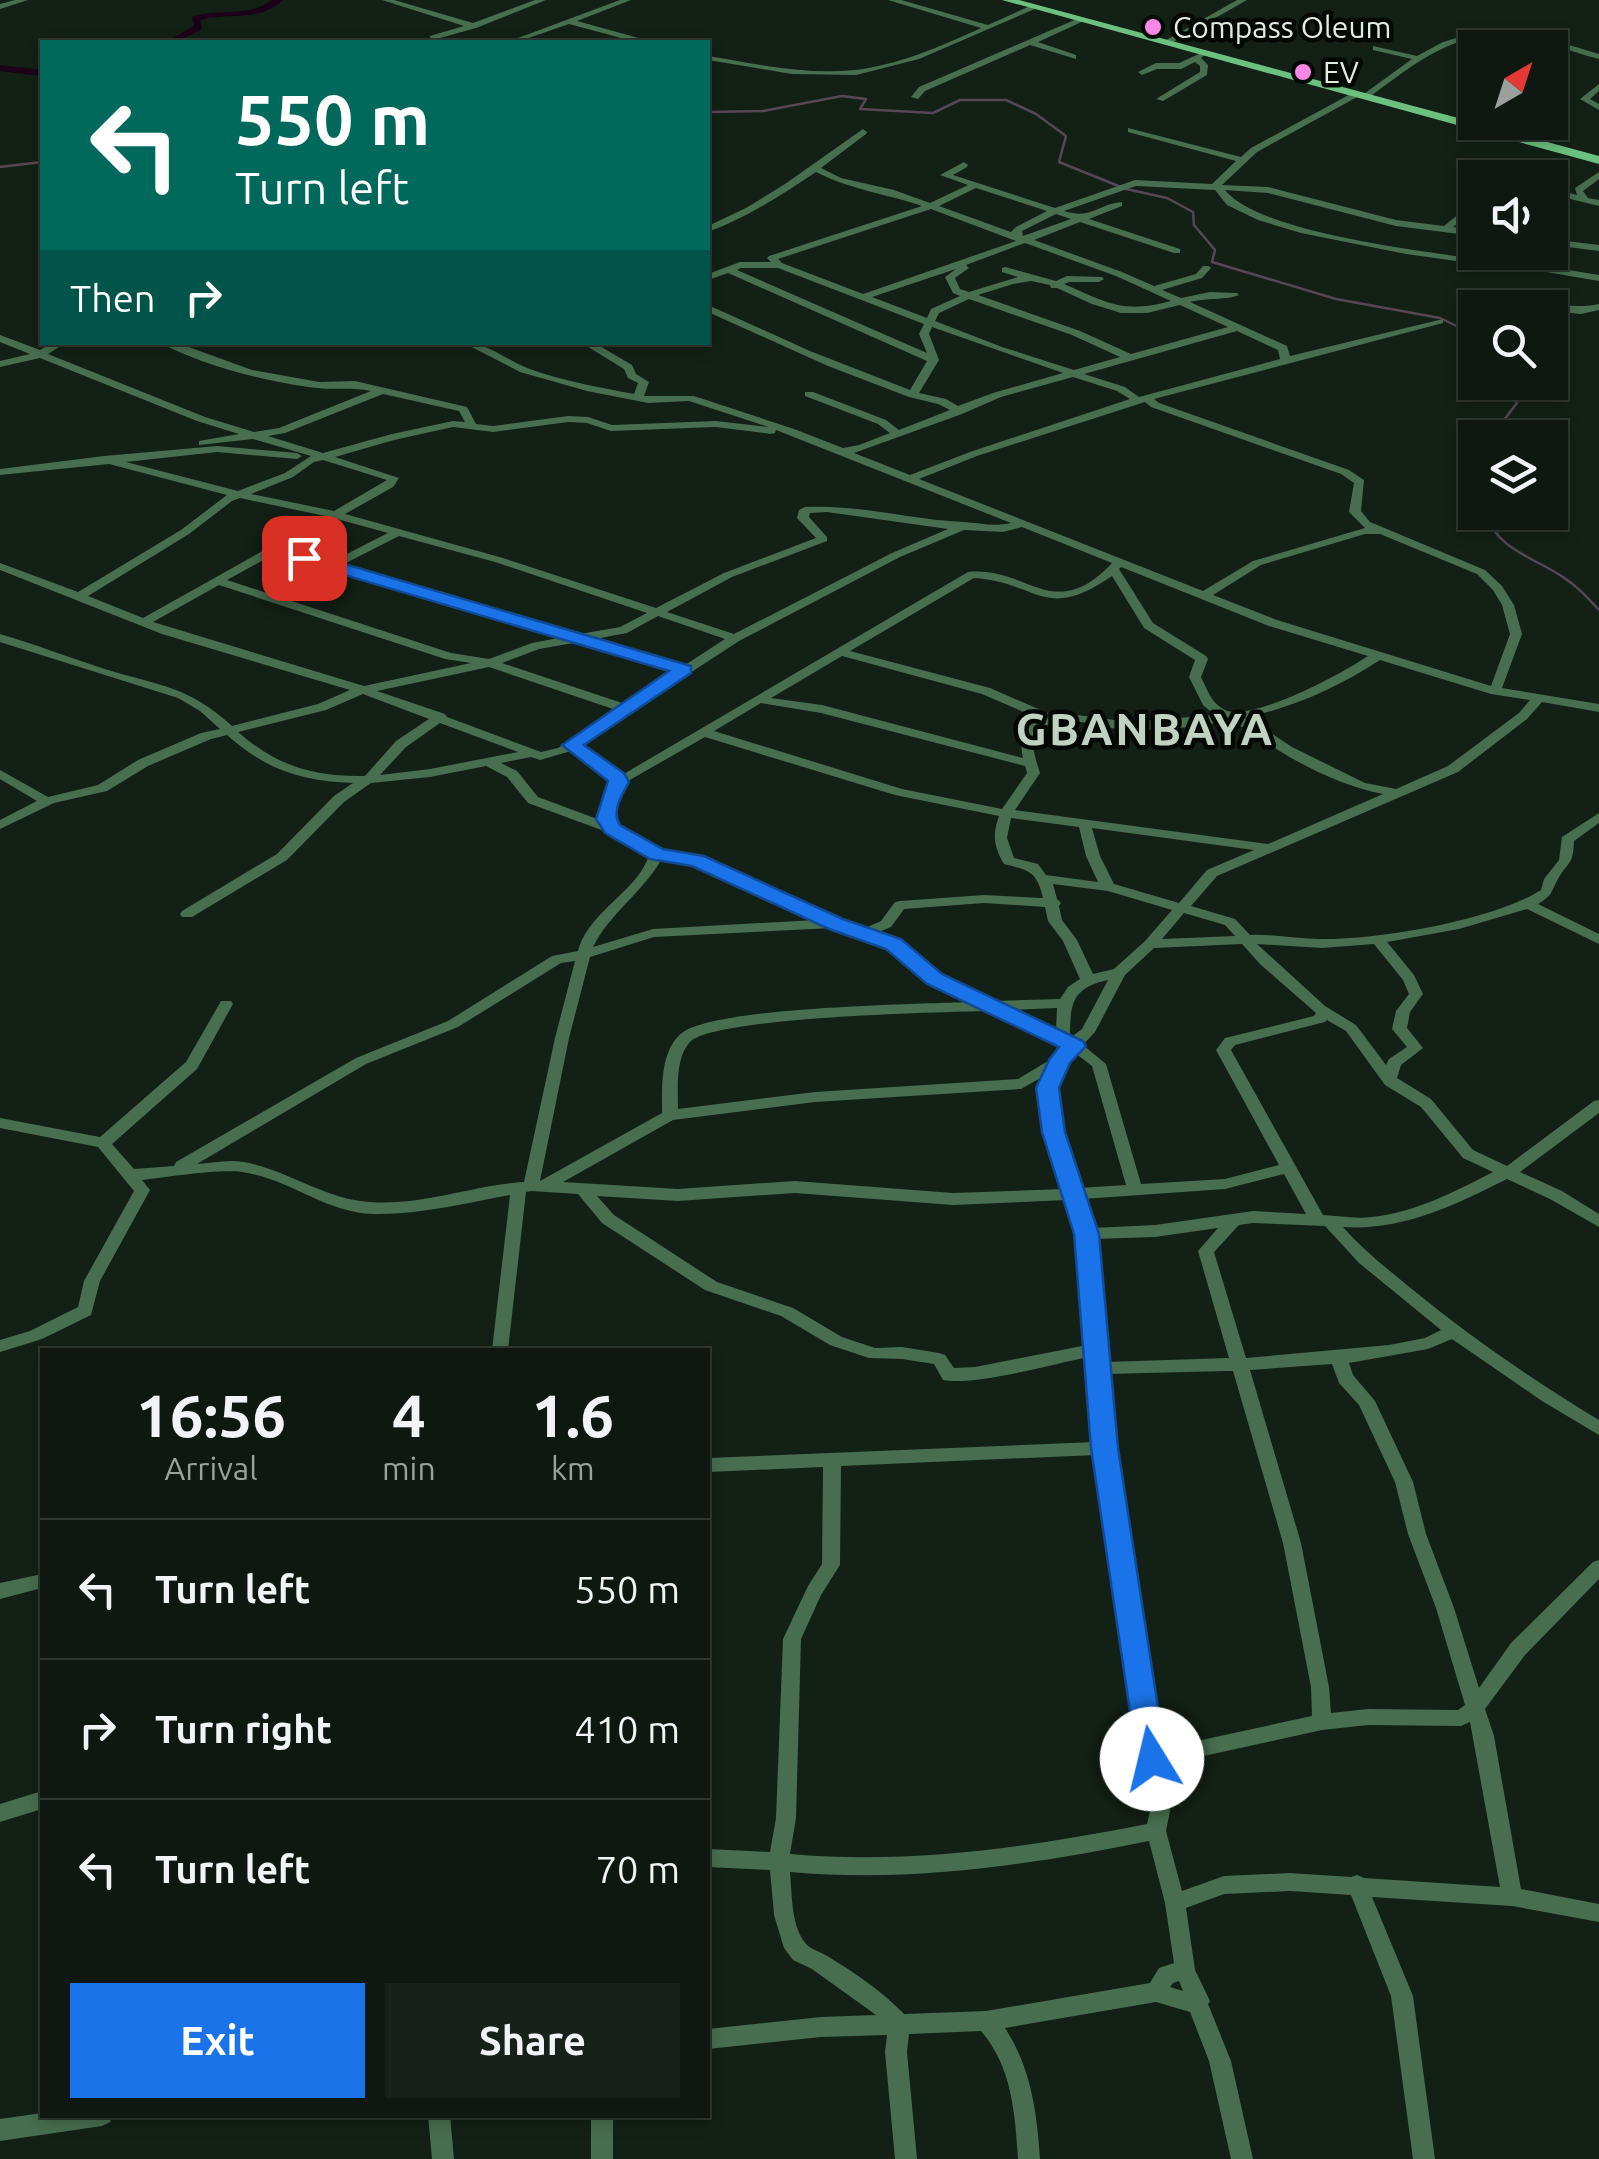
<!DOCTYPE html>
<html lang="en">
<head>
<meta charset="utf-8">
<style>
	:root { --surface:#0e1810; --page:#172119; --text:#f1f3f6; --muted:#9ba09f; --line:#2e3730; --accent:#1a73e8 }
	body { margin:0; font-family:Ubuntu,sans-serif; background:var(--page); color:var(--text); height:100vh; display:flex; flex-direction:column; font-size:38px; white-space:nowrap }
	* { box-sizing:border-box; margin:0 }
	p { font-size:32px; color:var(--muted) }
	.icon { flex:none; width:55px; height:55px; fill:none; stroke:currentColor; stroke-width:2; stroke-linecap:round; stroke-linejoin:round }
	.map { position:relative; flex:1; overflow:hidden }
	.panel { position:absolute; left:40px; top:1348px; width:670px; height:770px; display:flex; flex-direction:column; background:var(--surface); border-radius:0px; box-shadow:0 5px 15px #0003,0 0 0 2px var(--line) }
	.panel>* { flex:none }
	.banner { position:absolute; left:40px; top:40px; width:670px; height:305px; border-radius:0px; box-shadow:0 5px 15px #0003,0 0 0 2px var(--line); background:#00695c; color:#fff; overflow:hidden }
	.needle { width:65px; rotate:39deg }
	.fabs { position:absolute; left:1458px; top:30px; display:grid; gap:20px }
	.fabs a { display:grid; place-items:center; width:110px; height:110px; border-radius:0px; background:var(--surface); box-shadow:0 5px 15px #0003,0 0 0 2px var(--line); font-size:50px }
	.pin { position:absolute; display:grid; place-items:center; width:85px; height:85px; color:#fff; margin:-42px; border-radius:20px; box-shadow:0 5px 15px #0006 }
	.me { position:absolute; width:110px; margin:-55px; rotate:351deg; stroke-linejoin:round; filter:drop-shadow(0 0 8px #0008) }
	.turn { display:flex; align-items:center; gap:35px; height:210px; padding:0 30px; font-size:45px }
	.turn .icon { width:130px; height:130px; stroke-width:2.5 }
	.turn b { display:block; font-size:70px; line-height:85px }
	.then { display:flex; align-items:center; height:95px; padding:0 30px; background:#0003; gap:20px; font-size:38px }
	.eta { display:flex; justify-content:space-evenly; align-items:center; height:170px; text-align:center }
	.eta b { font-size:60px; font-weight:700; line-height:70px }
	.button { display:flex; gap:20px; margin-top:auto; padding:20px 30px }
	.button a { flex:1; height:115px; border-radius:0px; background:var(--accent); color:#fff; font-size:40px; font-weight:700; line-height:115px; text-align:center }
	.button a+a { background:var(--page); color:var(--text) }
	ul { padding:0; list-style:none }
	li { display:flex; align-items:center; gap:30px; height:140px; padding:0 30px; border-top:2px solid var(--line) }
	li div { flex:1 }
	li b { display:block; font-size:38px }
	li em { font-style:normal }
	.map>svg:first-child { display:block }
</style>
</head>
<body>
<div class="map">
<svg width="1599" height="2159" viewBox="0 0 1599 2159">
	<rect width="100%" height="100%" fill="#122015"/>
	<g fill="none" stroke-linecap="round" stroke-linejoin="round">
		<path stroke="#574756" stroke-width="2.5" d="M708,112L763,111L842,96L866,99L860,109L933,113L960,100H1006L1036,114L1066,136L1059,162L1126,189L1167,198L1193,212L1194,225L1215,250L1212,262L1336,299L1440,318L1475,335
			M0,167L42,162
			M1490,438L1517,403L1503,382
			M1485,512C1497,550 1533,557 1563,577C1577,586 1588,598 1599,610"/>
		<path fill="#1c0019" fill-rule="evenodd" d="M272,0H283C258,23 230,12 200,20L202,29L177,42H166L194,26L192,17C218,8 249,18 272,0Z
			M0,65L42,70V76L0,71Z"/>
		<path fill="#476e4e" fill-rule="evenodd" d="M15,0H28L0,9V4Z
			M382,0H394L473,23L535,0H546L476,28L433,40H430V36L464,26Z
			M620,0H631L577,21L646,40L647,42H636L569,24L517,42H507Z
			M888,0H901L988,25L1030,6L1037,8L919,59L856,75L792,74L708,60V56C756,64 806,75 855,70C899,65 941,46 981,28Z
			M1237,0H1247L1168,45L1161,43Z
			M1079,18L1086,20L1038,42L1076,55V59L1030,45L925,91L918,99L911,97L919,87Z
			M1483,30C1524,29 1560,43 1599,54V59C1571,52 1544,40 1515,36C1457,27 1412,66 1368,98L1361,96L1412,59L1373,50V46L1417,56L1443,42Z
			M1201,53L1205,55L1201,58L1208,65L1207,75L1163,101L1156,99L1200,72V66L1195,62L1181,69H1157L1142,75L1138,72L1156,63H1179Z
			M1599,84V91L1590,99L1599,104V110L1580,99Z
			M1356,91L1359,92V96L1257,152L1222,185L1268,187L1396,220L1444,226L1475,201V209L1453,227L1475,230V236L1396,226L1268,193L1225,190C1262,237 1458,256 1521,264L1536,262L1544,252H1550V246L1558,240L1599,245V251L1560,246L1543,266L1599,275V281L1529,269L1521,270L1406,254L1301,233L1258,220L1227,205L1215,190L1136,186L1064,211C1092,220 1097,204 1122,202V206L1089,219L1180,249V253H1174L1080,222L1034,240L1122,272L1154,286L1196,274L1203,266H1209L1211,268L1202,278L1162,290L1181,298L1210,292L1237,293L1239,295C1228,300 1205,298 1190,302L1287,346L1290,356L1443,319V323L1154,399L1159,403L1349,470L1364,480L1361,511L1370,522L1485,570L1502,586L1514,605L1522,634L1502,688L1599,704V712L1542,702L1527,719L1458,772L1217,876L1191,906L1235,919L1250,935C1273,934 1297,939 1320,939C1377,940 1494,920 1541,890L1544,879L1559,860L1562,837L1599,813V823L1574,841C1573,866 1569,860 1558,879C1550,893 1554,894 1538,904L1599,934V944L1527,909L1459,929L1387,942L1414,975L1423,994L1410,1012L1407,1028L1423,1048L1401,1065L1397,1078L1431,1099L1473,1150L1507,1166L1594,1101L1599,1100V1113L1520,1172L1562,1191L1599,1214V1227L1550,1199L1507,1179C1455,1205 1403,1231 1343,1227C1364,1251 1389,1270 1413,1290C1472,1338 1534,1381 1599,1420V1435L1542,1401L1452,1339L1428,1349L1349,1363L1353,1375L1375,1401L1413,1482L1426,1534L1454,1608L1479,1688L1511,1643L1593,1562L1599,1560V1579L1525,1655L1485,1709L1494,1736L1521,1889L1599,1904V1922L1512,1906L1372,1897L1413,1996L1435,2159H1413L1391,1996L1351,1895L1290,1891L1224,1894L1186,1908L1195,1970L1210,2001L1208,2004L1231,2061L1253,2159H1231L1209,2061L1190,2012L1156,2002L1005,2028C1031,2068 1037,2112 1040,2159H1018C1015,2113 1012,2067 981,2031L909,2034L907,2052L917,2159H895L885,2052L887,2035L821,2037L708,2049V2029L821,2017L876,2015L812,1969L793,1960L784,1948L774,1915L770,1870L708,1867V1849L770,1852L776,1818L783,1639L808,1586L822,1564L823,1467L708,1472V1458L1095,1442L1088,1357C1054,1364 974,1386 943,1380L934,1364L902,1359L869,1358L830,1345L781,1316L705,1290L602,1223L578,1194L531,1191L526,1192L508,1350H492L510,1195C466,1203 418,1215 373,1214C324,1212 288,1178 242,1172C217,1169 169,1177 142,1180L150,1190L100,1281L91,1315L42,1339L0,1352V1340L30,1331L78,1307L84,1281L134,1191L98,1147L0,1128V1118L100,1137L186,1062L221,1001H231L233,1004L197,1069L112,1144L134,1169L174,1166L176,1162L356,1058L448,1021L552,956L578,951C586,920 618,901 637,877C642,871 646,863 649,856L607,832L528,803L507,777L486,766L430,777L371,783L344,802L287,860L192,917H182L180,914L182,911L277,854L334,796L353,783C301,781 266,770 227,735L211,739L148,766L107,791L54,803L0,829V820L37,801L0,779V770L48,797L98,785L138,760L201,733L220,729L200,711L178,698L0,642V634C35,644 70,658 105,669C159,686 187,685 232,726L318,704L350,690L162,634L0,570V563L78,592L181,530L227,495L109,464L0,475V469L104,456L217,446L297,453L302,456L297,459L217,452L126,462L238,491L285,473L311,456L253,439L199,445V441L239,434L197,421L40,358L0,367V361L30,354L0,342V335L40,350L54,342H67L48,354L205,417L254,432L279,428L371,391C352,387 335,390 317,388C270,383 200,365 159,342H175L252,370L319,382L355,381L467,407L476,424L493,426L568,416L588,417L612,425L716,421L769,427L689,401L648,403L587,391L520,372L462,342C486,342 505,359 527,368C561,381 599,387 634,394L638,383L628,378L624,369L580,342H593L632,365L636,374L649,382L644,396H694L794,429L843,448L859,445L890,433L878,424L805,396V392H813L886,420L899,430L950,410L938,404L909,397L828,366L708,312V305L810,351L910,390L927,361L728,273L708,280V274L740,262H771L767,258L769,256L922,206C887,194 848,189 816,172C782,195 746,218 708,232V226L746,208L785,184L863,129L867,132L866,134L821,168L841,178L894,190L930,203L968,185L940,175L964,162L968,165L967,167L953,175L1055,208L1135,180L1212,184L1236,161L1128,132V128L1241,157L1251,148ZM976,188L1047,211L1016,227L1011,232L939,206ZM931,209L1016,241L863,294L782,263L778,259ZM1056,214L1071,219L1023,236L1022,231ZM1025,243L1116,276L1171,301C1123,314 1108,303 1064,284L1069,282H1099L1104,279L1102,277L1067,276L1056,281L1005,267L1002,268V272L1018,277L969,292L960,289L955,278L969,268L966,265ZM741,268H778L924,324L919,334L927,353L737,270ZM956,269L945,277L953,293L960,296L931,309L927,318L872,297ZM1031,281L1050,285L1051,288H1057L1092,304L1121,313H1147L1180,305L1228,327L1131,354L1080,331L978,295L1013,284ZM969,299L1072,335L1120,357L1074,370L1002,347L935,321L939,313ZM932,327L1063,373L993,393L958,406L946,399L919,393L939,360L929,334ZM1237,331L1278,350L1280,359L1139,397L1125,387L1084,374ZM1073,377L1117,391L1130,399L970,452L910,475L854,453L962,414L1001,397ZM383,394L459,411L465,422L453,421L392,434L323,453L268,436L285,433ZM1145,402L1151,407L1341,474L1354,483L1349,512L1365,528L1253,561L1203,591L919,479L977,456ZM568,422L587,423L611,431L716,427L771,434L775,433L776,430L1011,523C994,527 979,523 964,522C911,520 859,504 805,507L799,510L797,518L816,538L724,573L656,608L503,558L345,514L393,487L399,478L335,457L394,440L453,427L493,432ZM323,460L387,480L334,511L251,494L293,477L314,462ZM240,498L325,516L143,618L88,596L189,534L232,501ZM827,512L948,529L892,553L734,634L667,612L732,577L827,541V537L809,517L810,513ZM337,519L388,533L333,561L287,547ZM1022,527L1112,563C1054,625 1028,566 968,572L622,775L580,745L739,641L900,557L964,530L1003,532ZM1365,534H1380L1477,574L1493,590L1502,605L1510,634L1491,686L1277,620L1213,595L1261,565ZM399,536L495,562L647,613L620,627L580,634L344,564ZM278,552L325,566L327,568L335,569L564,637L532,643L489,659L451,653L227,580ZM1121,567L1269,626L1368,656C1345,672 1248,725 1223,709C1211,702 1207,689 1201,677L1208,659L1206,656L1153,623L1119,569ZM1112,576L1144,628L1195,660L1189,677L1203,705L1215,715L1129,722L1070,714L1052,715L990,688L850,651L974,578C1038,582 1044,623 1112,576ZM219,585L445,659L471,663L364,686L153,622ZM658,616L725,639L685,665L595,639L627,633ZM579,642L677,671L625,704L502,663L539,649ZM842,656L982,694L1040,719C1023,727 1019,741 1023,758L822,705L771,698ZM1380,660L1491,694L1530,700L1519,713L1448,766L1396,789L1365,783L1292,747L1254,722L1244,718C1294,707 1337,688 1380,660ZM489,667L616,710L558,748L541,752L447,717L445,714L377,691ZM363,694L429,719L396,741L365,776C314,777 277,766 238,732L326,710ZM761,703L821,713L1025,766L1027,773L1002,809L902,789L714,731ZM1229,721C1247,728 1262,739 1278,750C1310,770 1347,787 1383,794L1268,844L1015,810L1040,773C1036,759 1027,740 1041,729C1060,714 1090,724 1111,728C1149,734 1191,727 1229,721ZM440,723L518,752L430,769L380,775L406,747ZM705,737L895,795L999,816C992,835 994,847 1004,864C1028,870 1037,871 1043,898L984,895L900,901L895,902L881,921L863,929L701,857L660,851L617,826L613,819L621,785ZM571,751L610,778L600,820L538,797L517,771L501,763L531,757L540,760ZM1011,818L1079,827L1086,856L1098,882L1046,875L1038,864L1014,858L1007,838ZM1092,828L1254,850L1207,870L1179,903L1114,884L1100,856ZM661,860L693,864L816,920L653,929L593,947C610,913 643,892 661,860ZM1053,884L1108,891L1172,910L1145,941L1114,969L1093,974L1077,940L1062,920L1059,906L1061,903L1057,899ZM984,903L1045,907L1048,921L1063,941L1080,979L1068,987L1060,999L993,1001L939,976L898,941L876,933L891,927L904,909ZM1184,913L1225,925L1235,936L1162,939ZM833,928L888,947L929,982L970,1002C920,1004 714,1007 682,1033C660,1050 662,1088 662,1113L540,1181L569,1038L590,957L654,937ZM1242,944L1260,964L1316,1013L1314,1016L1225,1038L1216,1050L1279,1165L1225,1179L1141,1184L1106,1064L1083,1045L1095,1032L1125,975L1154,948ZM1257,944L1322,948L1374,944L1403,980L1409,994L1396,1011L1392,1029L1407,1047L1389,1059L1386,1065L1356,1025L1325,1006ZM575,961L555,1038L524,1182C474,1185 422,1206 370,1202C324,1199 288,1170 244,1162C229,1159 212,1163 197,1164L366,1064L458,1027L561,963ZM1108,980L1082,1029L1070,1038C1070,1003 1072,988 1108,980ZM1057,1008L1056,1031L1011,1010ZM989,1011L1064,1047L1053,1058L1018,1079L815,1092L678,1109C678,1088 675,1058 690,1042C712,1017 944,1012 989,1011ZM1327,1020L1346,1031L1385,1085L1421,1107L1463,1158L1493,1172C1454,1192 1416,1212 1372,1217C1356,1219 1339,1216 1323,1215L1231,1050L1235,1045L1325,1022ZM1075,1053L1092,1066L1126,1185L1079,1188L1062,1132L1055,1087L1066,1061ZM1044,1076C1032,1104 1055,1160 1064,1189L953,1193L795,1181L678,1189L563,1182L673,1120L815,1102L1021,1089ZM1284,1174L1306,1214L1253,1211L1155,1225L1092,1228L1083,1199L1225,1189ZM795,1193L953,1205L1067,1200L1078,1234L1087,1345L975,1367L954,1368L945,1355L939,1353L902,1347L875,1348L842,1337L793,1308L717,1282L614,1215L597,1196L678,1201ZM1253,1223L1325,1226L1359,1263L1441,1330L1425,1338L1389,1345L1246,1358L1214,1252L1239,1225ZM1218,1228L1198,1251L1229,1358L1105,1362L1094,1239L1155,1237ZM1332,1364L1339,1383L1359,1405L1395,1482L1408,1534L1436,1608L1465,1705L1458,1710L1368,1709L1331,1713L1329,1687L1301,1543L1250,1370ZM1227,1371H1233L1283,1543L1311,1687L1312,1716L1160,1749L1113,1448L1106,1374ZM1096,1455L1150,1811L1147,1824C1030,1847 910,1865 790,1854L796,1818L801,1639L821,1595L840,1565L841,1466ZM1470,1722L1500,1887L1364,1878L1357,1875L1351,1877L1290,1873L1224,1876L1182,1891L1166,1831L1170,1811L1163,1765L1322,1730L1368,1725L1461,1726ZM1149,1841L1165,1903L1174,1963L1159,1968L1150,1983L986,2011L904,2014C883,1992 855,1973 829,1957C820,1951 809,1950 803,1940C791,1922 792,1893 790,1872C911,1883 1030,1865 1149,1841ZM1179,1981L1183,1991L1170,1987L1173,1983Z
			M1599,172V179L1583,191L1588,198L1599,200V206L1550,194V188L1577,195L1575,188Z
			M1599,304V310L1581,314L1550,311V308H1523C1546,300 1573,310 1599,304Z
			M42,1574V1588L0,1599V1583Z
			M42,1791V1809L0,1822V1804Z
			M42,2113V2115H113L110,2122L102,2126L0,2141V2119Z
			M428,2115H450L454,2159H432Z
			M591,2115H613V2159H591Z"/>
		<path fill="#6dc17e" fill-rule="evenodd" d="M1002,0H1019L1599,156V164Z"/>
	</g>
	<path fill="#1a73e8" stroke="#114b97" stroke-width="2.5" d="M304,552L691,666V673L584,745L624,773L629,782C622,795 611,811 620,825L663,849L704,856L843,919L901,939L942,974L1083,1041L1086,1046L1070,1063L1059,1088L1065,1132L1099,1234L1118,1448L1166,1759L1162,1768L1152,1772L1141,1768L1137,1759L1091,1448L1074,1234L1042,1132L1036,1088L1049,1060L1059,1047L927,984L886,949L829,929L692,866L650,859L605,833L596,819L608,781L562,745L669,671L297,561L295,558Z"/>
	<g fill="#f988e9" stroke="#040805" stroke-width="4">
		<circle cx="1153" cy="27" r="10"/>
		<circle cx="1303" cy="72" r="10"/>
	</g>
	<g text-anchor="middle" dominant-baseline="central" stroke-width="9" stroke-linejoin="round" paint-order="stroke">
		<g font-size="30" fill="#e2ece4" stroke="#040805" text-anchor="start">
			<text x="1173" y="27">Compass Oleum</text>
			<text x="1323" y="72">EV</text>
		</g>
		<g font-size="45" font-weight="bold" letter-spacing="2.5" fill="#c0d2c2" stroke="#040805">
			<text x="1145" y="728">GBANBAYA</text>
		</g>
	</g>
</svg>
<div class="fabs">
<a><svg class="needle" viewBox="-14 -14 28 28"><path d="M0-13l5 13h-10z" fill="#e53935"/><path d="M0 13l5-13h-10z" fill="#9ba09f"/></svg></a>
<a><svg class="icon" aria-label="sound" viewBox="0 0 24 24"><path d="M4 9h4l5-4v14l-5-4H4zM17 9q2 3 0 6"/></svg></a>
<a><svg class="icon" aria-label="search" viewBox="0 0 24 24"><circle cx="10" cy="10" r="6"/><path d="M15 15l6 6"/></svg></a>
<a><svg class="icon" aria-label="layers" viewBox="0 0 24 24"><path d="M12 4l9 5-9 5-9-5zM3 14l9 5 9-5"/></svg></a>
</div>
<div class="pin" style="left:304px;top:558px;background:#d93025"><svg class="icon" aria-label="arrive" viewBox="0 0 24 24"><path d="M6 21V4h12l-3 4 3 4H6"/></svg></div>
<svg class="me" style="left:1152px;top:1759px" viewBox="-20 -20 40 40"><circle r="19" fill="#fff"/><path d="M0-13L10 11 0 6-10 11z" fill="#1a73e8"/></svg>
<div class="banner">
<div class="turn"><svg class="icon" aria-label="left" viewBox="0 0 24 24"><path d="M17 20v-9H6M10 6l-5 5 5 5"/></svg><div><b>550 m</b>Turn left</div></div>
<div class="then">Then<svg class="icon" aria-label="right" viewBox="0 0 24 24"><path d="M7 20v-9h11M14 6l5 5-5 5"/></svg></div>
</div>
<section class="panel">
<div class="eta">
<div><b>16:56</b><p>Arrival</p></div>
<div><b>4</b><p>min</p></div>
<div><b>1.6</b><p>km</p></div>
</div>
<ul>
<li><svg class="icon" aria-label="left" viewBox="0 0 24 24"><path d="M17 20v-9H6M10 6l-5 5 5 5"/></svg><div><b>Turn left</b></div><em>550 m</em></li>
<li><svg class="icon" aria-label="right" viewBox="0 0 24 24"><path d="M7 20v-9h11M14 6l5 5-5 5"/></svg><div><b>Turn right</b></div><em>410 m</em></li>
<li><svg class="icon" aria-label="left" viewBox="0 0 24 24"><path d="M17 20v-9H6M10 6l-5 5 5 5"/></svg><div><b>Turn left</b></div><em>70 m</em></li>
</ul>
<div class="button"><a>Exit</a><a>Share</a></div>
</section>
</div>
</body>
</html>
